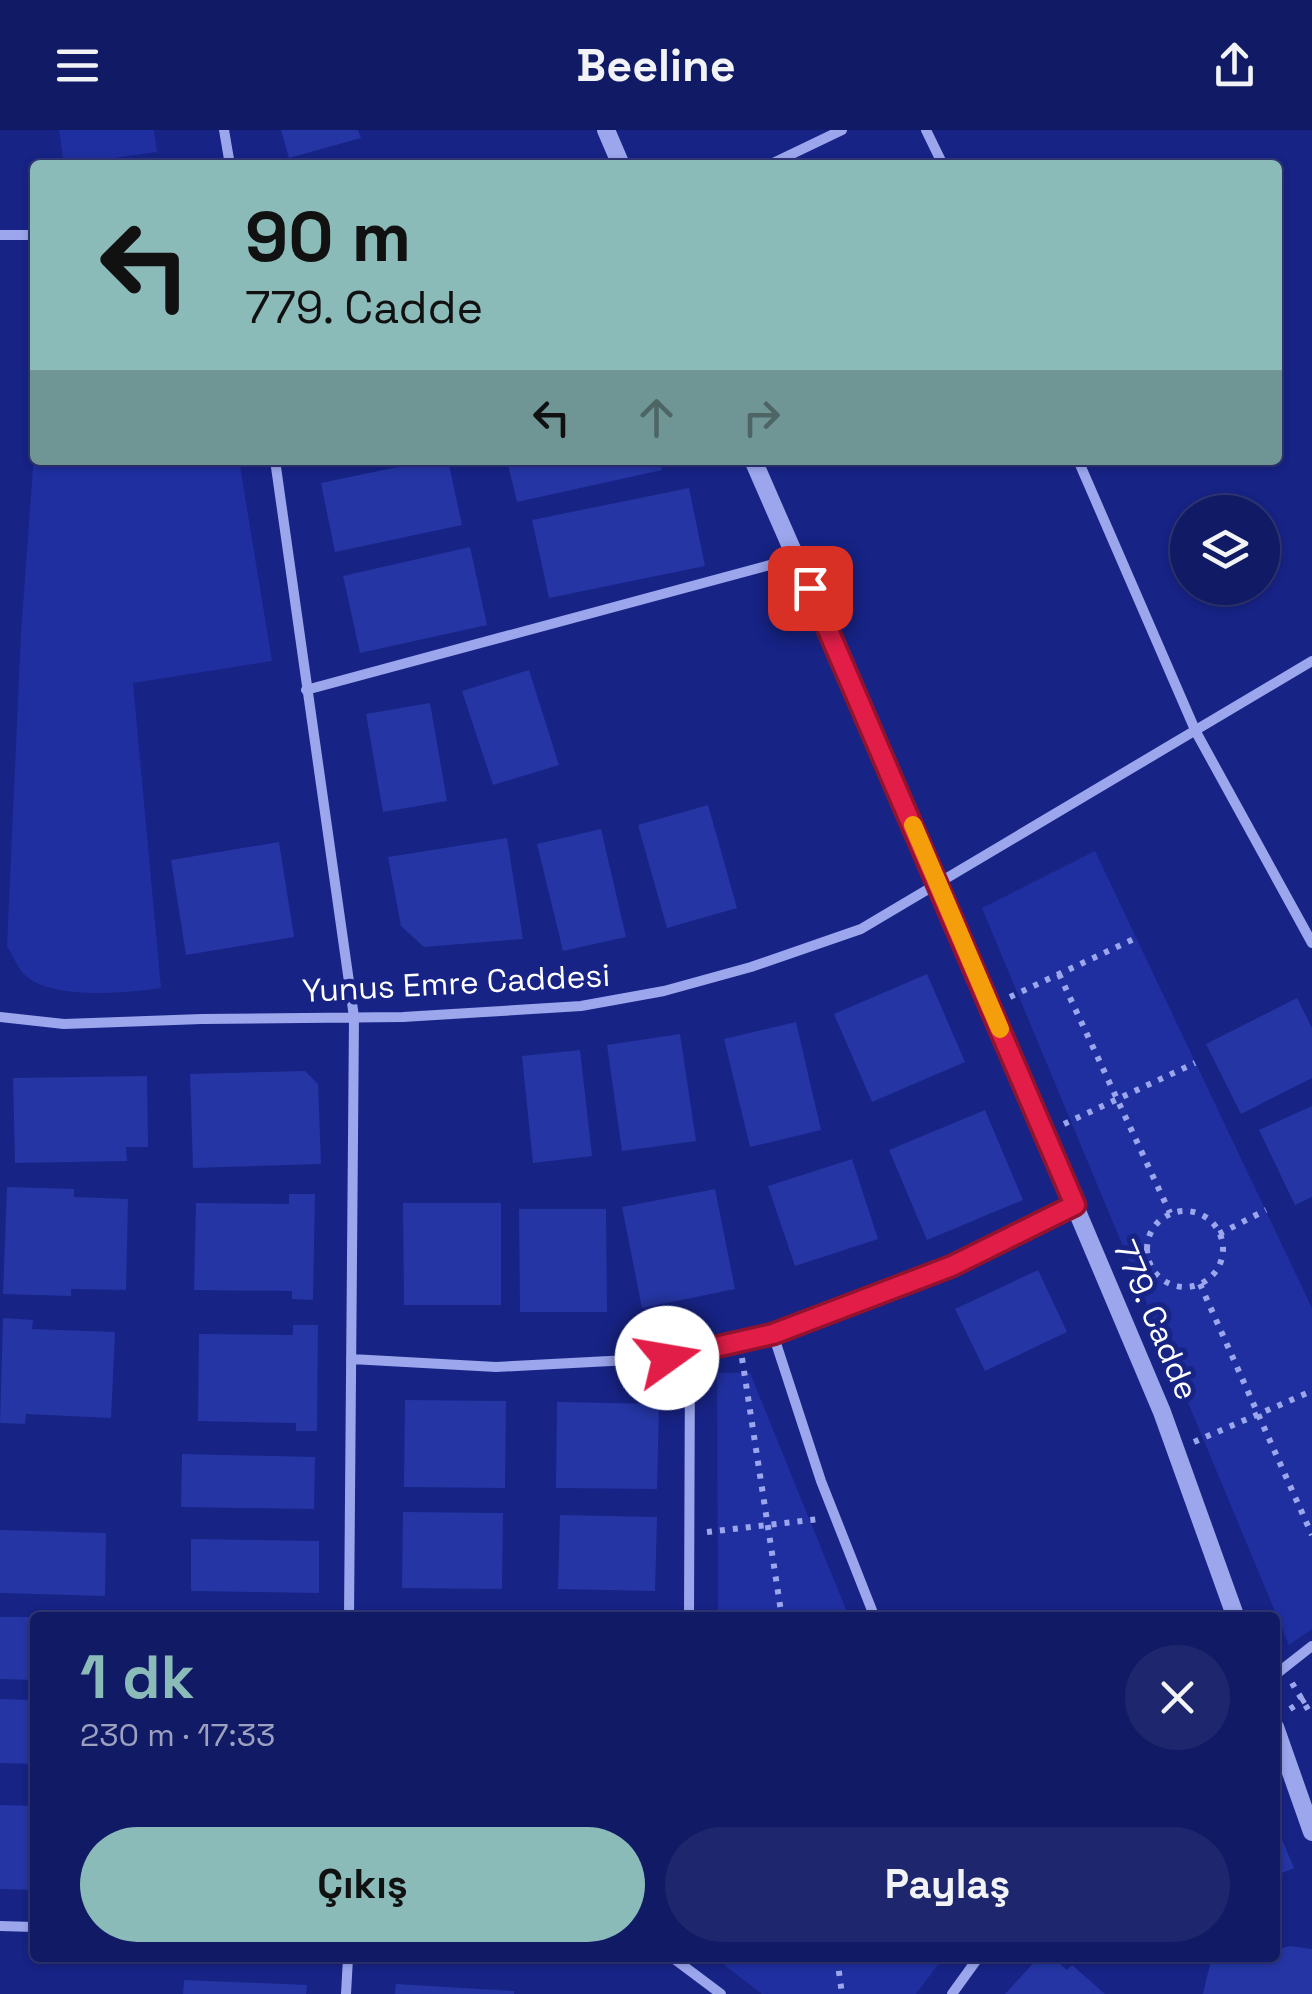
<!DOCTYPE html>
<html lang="tr">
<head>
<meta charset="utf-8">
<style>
	:root { --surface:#111a64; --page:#1e276d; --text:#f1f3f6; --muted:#9ca1bf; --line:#303878; --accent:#8bbbb9 }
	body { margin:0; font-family:"Space Grotesk",sans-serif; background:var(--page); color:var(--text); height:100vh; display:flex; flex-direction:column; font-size:38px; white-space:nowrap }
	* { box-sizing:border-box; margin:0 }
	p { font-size:32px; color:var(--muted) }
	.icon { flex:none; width:55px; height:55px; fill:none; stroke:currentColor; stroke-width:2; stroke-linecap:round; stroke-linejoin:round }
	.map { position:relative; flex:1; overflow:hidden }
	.sheet { position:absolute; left:30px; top:1482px; width:1250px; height:350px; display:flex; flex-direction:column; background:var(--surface); border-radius:10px; box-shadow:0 2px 8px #0004,0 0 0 2px var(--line) }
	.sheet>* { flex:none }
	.guide { position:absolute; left:30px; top:30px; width:1252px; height:305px; border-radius:10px; box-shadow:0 2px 8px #0004,0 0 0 2px var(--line); background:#8bbbb9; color:#111; overflow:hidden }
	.tools { position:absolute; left:1170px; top:365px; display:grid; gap:20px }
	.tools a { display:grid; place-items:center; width:110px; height:110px; border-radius:50%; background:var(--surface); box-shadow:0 2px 8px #0004,0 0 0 2px var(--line); font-size:50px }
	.pin { position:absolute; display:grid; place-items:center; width:85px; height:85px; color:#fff; margin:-42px; border-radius:20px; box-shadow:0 5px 15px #0006 }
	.me { position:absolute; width:110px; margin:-55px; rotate:77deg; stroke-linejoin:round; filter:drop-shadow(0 0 8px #0008) }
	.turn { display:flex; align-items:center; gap:35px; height:210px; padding:0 50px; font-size:45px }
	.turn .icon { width:130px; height:130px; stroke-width:2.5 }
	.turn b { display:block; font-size:70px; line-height:85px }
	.lanes { display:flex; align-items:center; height:95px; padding:0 50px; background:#0003; justify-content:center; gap:50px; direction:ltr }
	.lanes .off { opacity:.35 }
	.round { display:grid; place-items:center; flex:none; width:105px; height:105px; border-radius:52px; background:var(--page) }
	.overview { display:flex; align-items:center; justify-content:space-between; height:170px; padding:0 50px }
	h1 { font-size:60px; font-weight:700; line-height:75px; color:var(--accent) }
	.primary-button { display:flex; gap:20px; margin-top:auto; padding:20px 50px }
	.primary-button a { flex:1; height:115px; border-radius:60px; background:var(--accent); color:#111; font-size:40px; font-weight:700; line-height:115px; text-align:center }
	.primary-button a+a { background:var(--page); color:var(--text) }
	header { display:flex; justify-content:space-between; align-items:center; height:130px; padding:0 50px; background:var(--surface); font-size:45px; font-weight:700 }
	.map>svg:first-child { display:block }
</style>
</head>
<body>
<header><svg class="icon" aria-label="menu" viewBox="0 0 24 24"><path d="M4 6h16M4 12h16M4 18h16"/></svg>Beeline<svg class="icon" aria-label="share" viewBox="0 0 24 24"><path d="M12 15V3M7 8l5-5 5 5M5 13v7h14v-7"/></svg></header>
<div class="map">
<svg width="1312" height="1864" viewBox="0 0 1312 1864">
	<rect width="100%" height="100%" fill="#172385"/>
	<path fill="#1f2f9f" d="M59,0H154L157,22L64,35Z
		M35,310V330H239L272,531L133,553L161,858C128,863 48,871 23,843C17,836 12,824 7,816L21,503Z
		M1095,721L1312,1178V1499L1289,1515L982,778Z
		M717,1243H750L849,1487H718Z
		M719,1828H943L916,1864H762L719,1831Z"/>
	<path fill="#2535a4" d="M281,0H358L361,8L289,28Z
		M431,330H448L462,395L335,422L321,353Z
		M507,330H660L662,340L517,372Z
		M689,358L705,436L549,468L532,390Z
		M470,417L487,495L360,523L343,446Z
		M529,540L559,635L493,655L462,561Z
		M430,573L447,671L383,682L366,584Z
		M708,675L737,778L667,798L638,695Z
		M601,699L626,807L563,821L537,714Z
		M507,708L523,809L424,817L401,796L388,727Z
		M279,712L294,807L186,825L171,730Z
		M927,844L965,932L872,972L834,884Z
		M1297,868L1312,898V948L1241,984L1206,914Z
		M796,892L821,1000L750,1017L724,909Z
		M680,904L696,1011L622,1021L607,915Z
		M580,920L592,1026L533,1033L522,926Z
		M305,941L318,954L321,1034L193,1038L190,944Z
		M147,946L148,1017H126L127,1031L15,1033L13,948Z
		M1312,976V1067L1295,1075L1259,1000Z
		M985,980L1023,1070L927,1110L889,1020Z
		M852,1029L878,1109L795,1136L768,1056Z
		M7,1057L74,1059V1067L128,1069L126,1160L71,1159V1166L3,1164Z
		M715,1059L735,1159L642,1178L622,1077Z
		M289,1064H315L313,1170L292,1169V1161L194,1160L196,1073L289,1074Z
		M403,1073H501V1175H404Z
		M519,1079H606L607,1182H520Z
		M1038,1140L1067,1202L985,1241L955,1179Z
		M3,1188L33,1190L32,1199L115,1202L111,1288L26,1284L25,1294L0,1293Z
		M293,1195H318L317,1301H296V1293L198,1291L199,1204L293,1205Z
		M405,1270L506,1271L505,1358L404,1357Z
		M557,1272L659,1274L657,1359L556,1358Z
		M182,1324L315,1327L314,1379L181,1377Z
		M403,1382L503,1383L502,1459L402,1458Z
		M560,1385L657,1387L655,1461L558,1459Z
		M0,1400L106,1403L105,1466L0,1463Z
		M191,1409L319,1411V1463L191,1461Z
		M0,1487H35V1550L0,1549Z
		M0,1569L35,1570V1634L0,1633Z
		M0,1675L35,1676V1760L0,1759Z
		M1275,1693L1294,1738L1275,1746Z
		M1290,1816L1312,1819V1864H1203L1211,1830L1231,1833L1250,1828H1275V1820Z
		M1038,1828H1053L1067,1840L1072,1835L1105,1864H1005Z
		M184,1850L307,1855L306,1864H183Z
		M396,1854L514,1861V1864H395Z"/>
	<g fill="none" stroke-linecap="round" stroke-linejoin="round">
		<path stroke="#9ba6ed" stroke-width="6" stroke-dasharray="5 8" stroke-linecap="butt" d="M1059,844L1170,1083
			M1010,867L1136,808
			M1064,994L1195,933
			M1147 1119a38 38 0 1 1 76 0a38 38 0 1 1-76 0Z
			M1219,1104L1266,1080
			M1200,1154L1312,1405
			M742,1228L782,1488
			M1194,1312L1312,1261
			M707,1402L819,1389
			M1292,1553L1312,1586
			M1290,1579L1312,1565
			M837,1828L842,1864"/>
		<path stroke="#9ba6ed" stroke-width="10" d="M224,0L230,35
			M926,0L943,35
			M769,35L842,0
			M0,105H35
			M275,330L354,887L349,1488
			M1078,330L1196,602L1312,813
			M306,560L796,428
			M0,887L64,894L202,889L403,887L581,876L664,861L751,837L861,799L1312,531
			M773,1204L821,1351L875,1488
			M351,1229L496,1237L667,1228L773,1204L952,1136L1075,1075
			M689,1488L690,1223
			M1275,1545L1312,1516
			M0,1796L35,1797
			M673,1828L721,1864
			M346,1864L348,1828
			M952,1864L978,1828"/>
		<path stroke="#9ba6ed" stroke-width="18" d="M606,0L621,35
			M753,330L939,755L1162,1282L1236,1488
			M1275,1597L1312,1702"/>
	</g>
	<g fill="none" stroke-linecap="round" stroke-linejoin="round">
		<defs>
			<path id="route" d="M667,1228L773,1204L952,1136L1075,1075L810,458"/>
		</defs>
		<use href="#route" stroke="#92132f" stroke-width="25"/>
		<use href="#route" stroke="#e11d48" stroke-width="18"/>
		<path stroke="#f59e0b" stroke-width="18" d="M913,695L1000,899"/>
	</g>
	<g text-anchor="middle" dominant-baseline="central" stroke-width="10" stroke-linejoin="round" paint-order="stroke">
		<g font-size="32" fill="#fff" stroke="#172385">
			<text transform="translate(456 853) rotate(-3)">Yunus Emre Caddesi</text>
			<text transform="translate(1156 1190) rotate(67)">779. Cadde</text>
		</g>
	</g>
</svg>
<div class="tools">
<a><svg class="icon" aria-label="layers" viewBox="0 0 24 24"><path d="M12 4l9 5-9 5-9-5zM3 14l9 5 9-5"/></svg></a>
</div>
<div class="pin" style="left:810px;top:458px;background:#d93025"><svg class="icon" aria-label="arrive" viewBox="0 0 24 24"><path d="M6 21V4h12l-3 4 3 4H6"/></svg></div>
<svg class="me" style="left:667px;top:1228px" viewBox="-20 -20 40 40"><circle r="19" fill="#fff"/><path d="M0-13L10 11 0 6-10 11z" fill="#e11d48"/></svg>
<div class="guide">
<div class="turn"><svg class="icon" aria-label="left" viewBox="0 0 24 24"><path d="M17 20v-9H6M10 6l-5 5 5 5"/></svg><div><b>90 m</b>779. Cadde</div></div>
<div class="lanes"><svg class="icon" aria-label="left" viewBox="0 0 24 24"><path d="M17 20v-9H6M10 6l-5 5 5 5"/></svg><svg class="icon off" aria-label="ahead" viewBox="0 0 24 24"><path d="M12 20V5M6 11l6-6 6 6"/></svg><svg class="icon off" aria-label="right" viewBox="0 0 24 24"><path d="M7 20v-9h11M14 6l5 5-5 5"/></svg></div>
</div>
<section class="sheet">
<div class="overview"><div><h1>1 dk</h1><p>230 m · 17:33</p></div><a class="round"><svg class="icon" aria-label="close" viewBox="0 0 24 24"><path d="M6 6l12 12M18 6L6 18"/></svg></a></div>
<div class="primary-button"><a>Çıkış</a><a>Paylaş</a></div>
</section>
</div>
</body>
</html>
